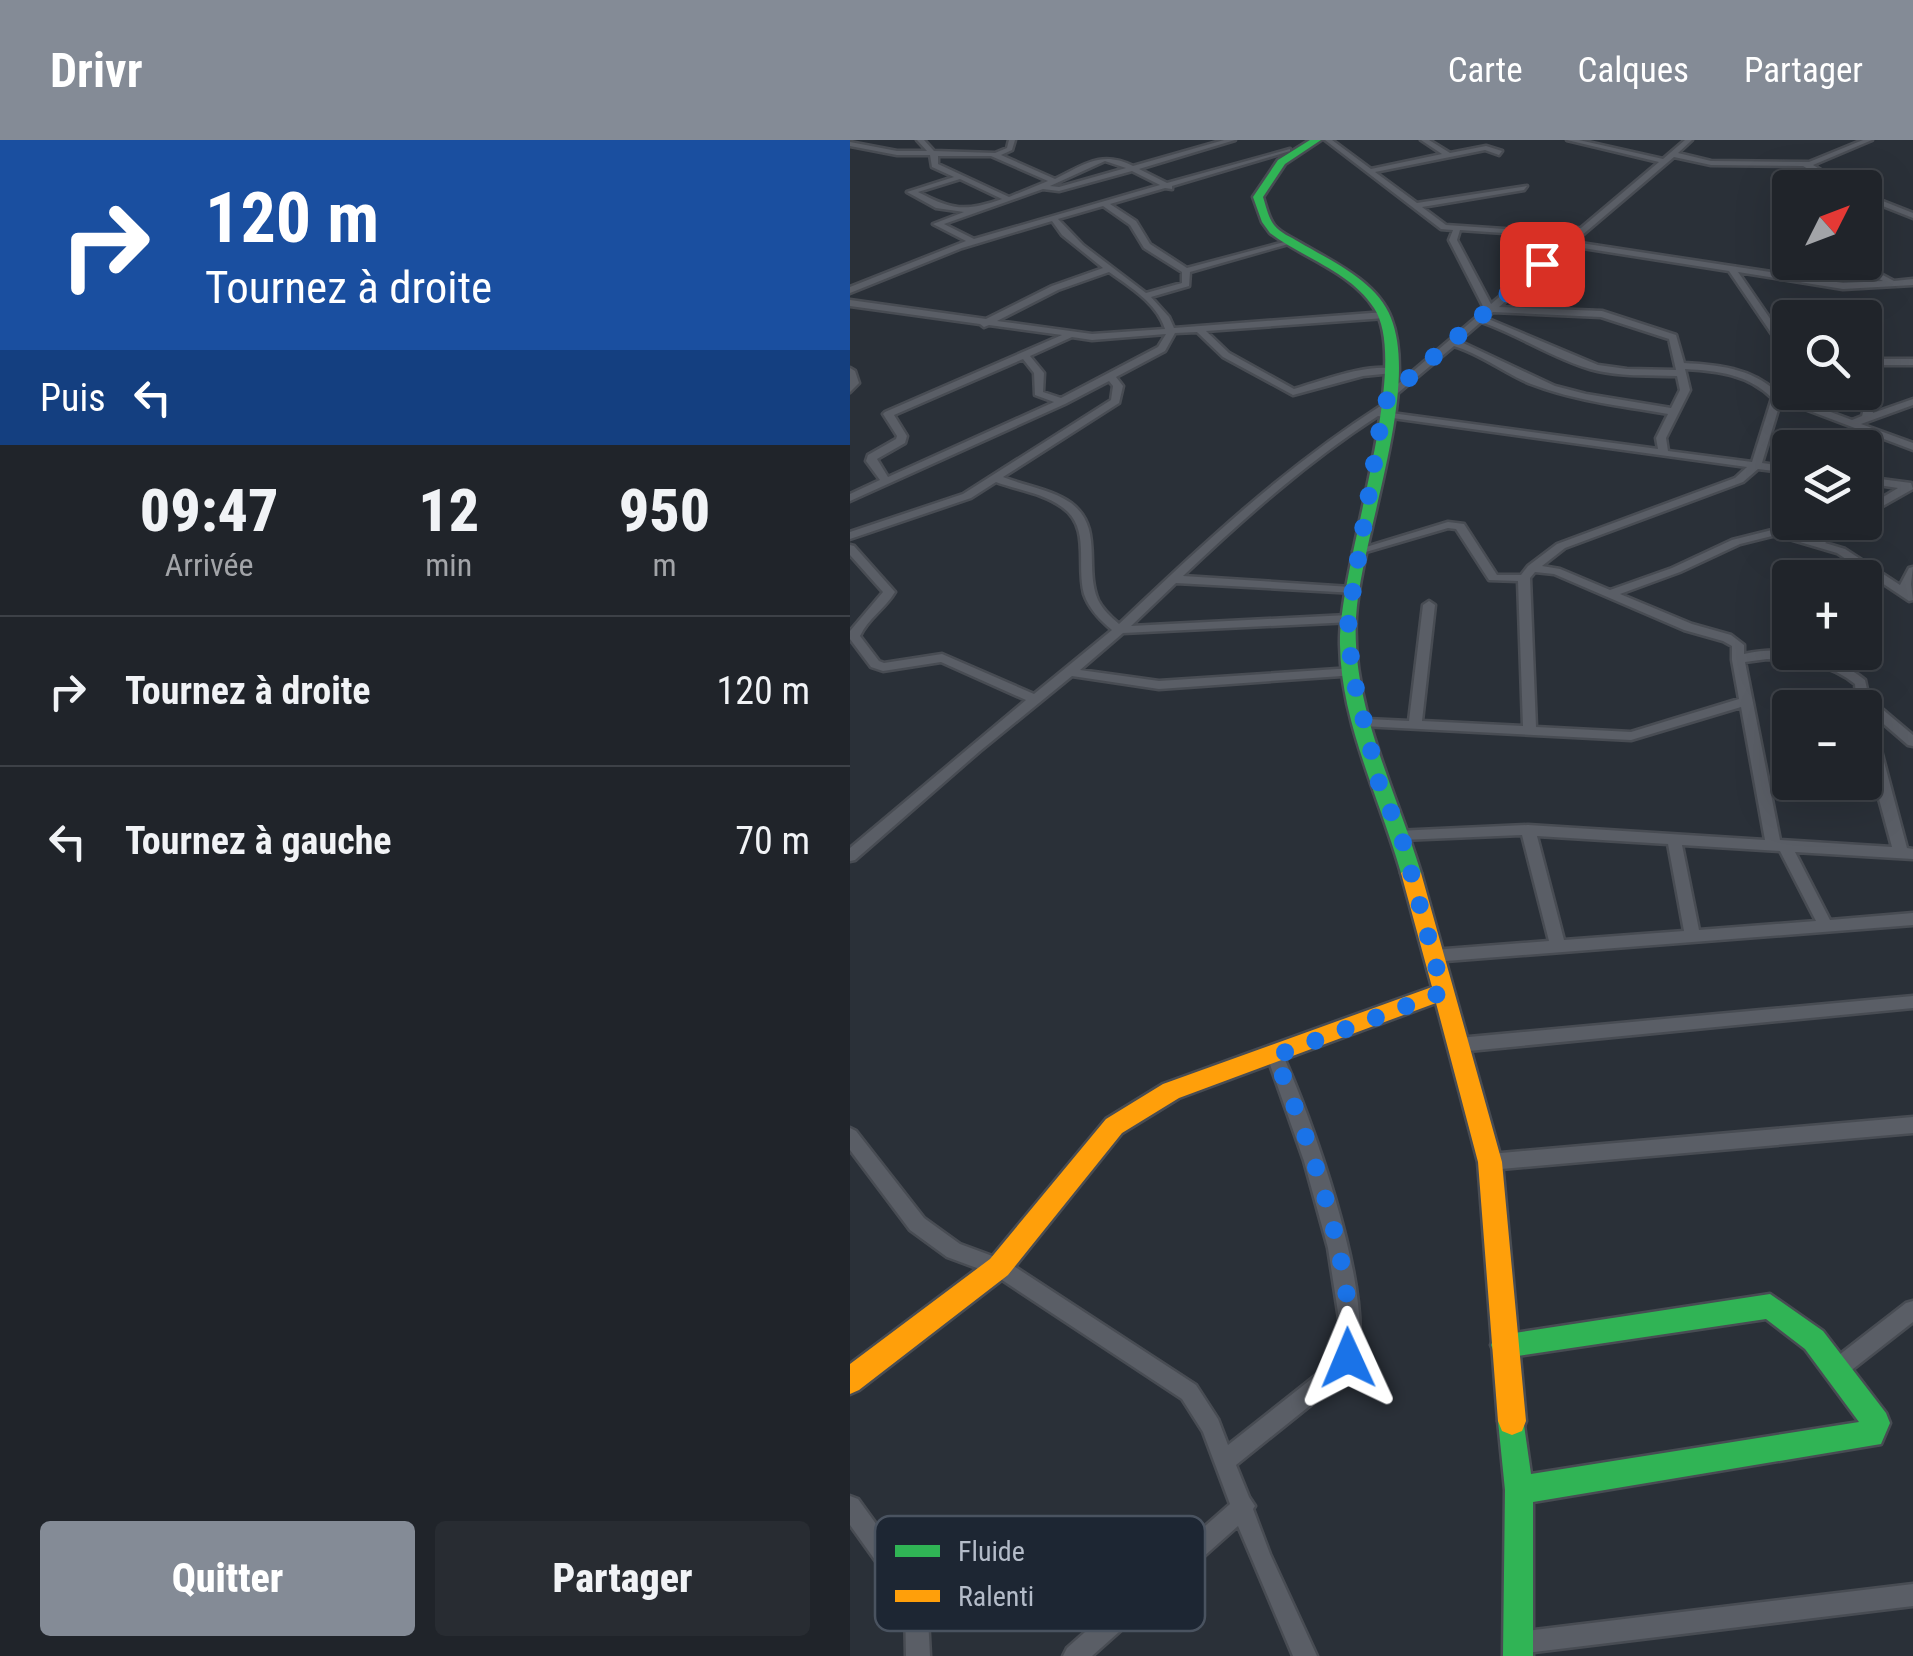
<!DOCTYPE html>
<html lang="fr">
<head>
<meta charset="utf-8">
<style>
	:root { --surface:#20242a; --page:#282c32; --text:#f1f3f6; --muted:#a2a4a8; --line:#3d4147; --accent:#848b96 }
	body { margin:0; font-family:"Roboto Condensed",sans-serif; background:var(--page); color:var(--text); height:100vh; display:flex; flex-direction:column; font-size:38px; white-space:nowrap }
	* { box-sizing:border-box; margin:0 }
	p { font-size:32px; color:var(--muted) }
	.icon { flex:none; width:55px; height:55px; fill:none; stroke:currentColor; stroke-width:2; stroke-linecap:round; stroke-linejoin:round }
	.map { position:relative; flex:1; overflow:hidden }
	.sheet { display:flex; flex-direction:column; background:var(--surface); width:850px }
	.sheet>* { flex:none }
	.banner { background:#1a4fa0; color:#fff; overflow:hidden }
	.needle { width:65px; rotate:48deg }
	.tools { position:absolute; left:922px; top:30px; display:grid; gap:20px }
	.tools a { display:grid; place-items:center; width:110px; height:110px; border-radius:10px; background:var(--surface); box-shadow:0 10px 40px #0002,0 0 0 2px var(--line); font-size:50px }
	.pin { position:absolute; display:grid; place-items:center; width:85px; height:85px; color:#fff; margin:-42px; border-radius:20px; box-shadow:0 5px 15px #0006 }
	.me { position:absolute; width:110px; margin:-55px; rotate:359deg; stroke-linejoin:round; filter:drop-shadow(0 0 8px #0008) }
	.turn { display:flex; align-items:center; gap:35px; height:210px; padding:0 40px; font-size:45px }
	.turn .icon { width:130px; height:130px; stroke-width:2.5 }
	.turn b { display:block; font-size:70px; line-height:85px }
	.then { display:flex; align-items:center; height:95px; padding:0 40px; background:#0003; gap:20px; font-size:38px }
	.eta { display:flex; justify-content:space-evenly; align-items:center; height:170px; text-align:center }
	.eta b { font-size:60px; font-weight:800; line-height:70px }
	.primary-button { display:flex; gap:20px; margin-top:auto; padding:20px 40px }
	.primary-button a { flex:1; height:115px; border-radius:10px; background:var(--accent); color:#fff; font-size:40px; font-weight:800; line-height:115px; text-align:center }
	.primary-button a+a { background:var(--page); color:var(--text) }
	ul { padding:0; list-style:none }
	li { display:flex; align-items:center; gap:30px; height:150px; padding:0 40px; border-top:2px solid var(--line) }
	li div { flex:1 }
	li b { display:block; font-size:38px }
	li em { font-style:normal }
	header { display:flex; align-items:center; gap:60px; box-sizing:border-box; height:140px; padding:0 50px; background:var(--accent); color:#fff }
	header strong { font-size:48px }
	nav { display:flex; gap:55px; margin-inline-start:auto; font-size:35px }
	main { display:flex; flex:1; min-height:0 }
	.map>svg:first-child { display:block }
</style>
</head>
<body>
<header>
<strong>Drivr</strong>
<nav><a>Carte</a><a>Calques</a><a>Partager</a></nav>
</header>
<main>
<section class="sheet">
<div class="banner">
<div class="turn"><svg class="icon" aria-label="right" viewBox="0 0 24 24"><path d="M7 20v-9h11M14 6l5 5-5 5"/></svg><div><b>120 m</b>Tournez à droite</div></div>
<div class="then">Puis<svg class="icon" aria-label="left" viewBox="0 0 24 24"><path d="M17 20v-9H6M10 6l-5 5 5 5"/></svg></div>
</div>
<div class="eta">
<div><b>09:47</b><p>Arrivée</p></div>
<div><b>12</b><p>min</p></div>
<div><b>950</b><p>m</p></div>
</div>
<ul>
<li><svg class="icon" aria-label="right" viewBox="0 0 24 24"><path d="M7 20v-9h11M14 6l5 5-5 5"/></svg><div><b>Tournez à droite</b></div><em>120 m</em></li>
<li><svg class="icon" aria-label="left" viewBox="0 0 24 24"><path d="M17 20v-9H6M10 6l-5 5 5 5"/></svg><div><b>Tournez à gauche</b></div><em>70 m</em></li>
</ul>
<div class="primary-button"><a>Quitter</a><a>Partager</a></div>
</section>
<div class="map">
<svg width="1063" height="1516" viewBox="0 0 1063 1516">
	<rect width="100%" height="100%" fill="#2a3038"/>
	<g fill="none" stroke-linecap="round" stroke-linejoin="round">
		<defs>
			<path id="street" d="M67,0H74L84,11L145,13L157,8L159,0H165L162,10L151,15L205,39C234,25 251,10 283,26L374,0H385L289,29L317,43L440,9V11L322,46V49L315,48L260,64L286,81L300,104L337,128L438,101L442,103L340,132L339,146L301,157L319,177L324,188L535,172L539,175L535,178L356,191L379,213L444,249C471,241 522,221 548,230L543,233L513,236L443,255L373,217L347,192L325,193L315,211L266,237L273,246L269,263L153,337C175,346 201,349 221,363C254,388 234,427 248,460C253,470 261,477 269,484C352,405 435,327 532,265L540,267L534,272L808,309L806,298L818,274C772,266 725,261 681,244C654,233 631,214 604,206L542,258H536V254L635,170L599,100L603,90L591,89L475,0H482L521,29L592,14L571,0H579L600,13L636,6L652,11L649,15L635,10L525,32L567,63L677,46L674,50L572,67L596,85L684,91L731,88L809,22L717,0H729L813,19L835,0H842L828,13L861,21L959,22L1013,0H1022L963,25L1000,48H991L953,26L861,25L824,17L724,102L993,143L1033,141L996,122H1008L1044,141L1063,139V145L993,149L888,132L932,196L940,202V209L926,200L879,131L720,106L649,167L752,171L826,195L834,223C868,225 901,228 927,252L1002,280L1012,276L1014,269L997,252H1007L1022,266L1023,273L1063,259V265L1011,284L1063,303V310L931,260L912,323L940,327V333L908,329L893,342L715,408L692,426L710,429L760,450L822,428L882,400L926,389L965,400L992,382H1005L975,403L995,409L1050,445L1059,428L1063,427L1061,444L1063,460L1059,461L987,413L926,395L890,404L830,432L770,454L842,484L881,495L894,505V514C933,505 985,514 1015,540L1019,558L1063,595V606L1058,605L1021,573L1057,708L1063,709V719L945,712L980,780L1063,773V785L583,822L577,820L575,816L577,812L583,810L699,801L672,695L551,700L544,695L546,691L678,685L915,700L891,567L781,600L512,586L510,583L512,580L517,579L559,581L573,465L579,461L585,465L572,581L673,586L668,441L639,440L606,389L598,388L509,414L503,411L598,382L614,384L647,435H671L678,426L707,404L885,338L897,327L528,276C457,322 394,378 333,436L501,447L507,451L505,453L326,443L281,486L498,475L504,479L502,482L273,493L230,530L309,541L502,528L508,532L506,535L309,549L222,536L130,611L5,720L0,721V708L176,560L91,522L33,531L21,527L0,499V491L33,452L0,415V405L4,406L45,452C35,469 18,478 10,496L29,521L34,523L92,514L184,554L262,490C250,480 239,469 234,454C226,424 241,387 212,367C193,353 167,350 146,342L121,358L0,399V392L113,354L261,260L263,246L259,241L215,264L0,361V354L30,340L16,321L18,315L46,299L47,296L33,274L35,272L212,195L139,185L134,187L130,184L0,166V160L136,179L202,146L253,128L212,95L202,81L112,108L0,153V147L116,101L83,84L114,72L86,68L57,52L104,37L82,27L80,15H47L0,6V2L47,11H77ZM88,16H141L198,41L159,57L88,24ZM255,21L276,28L209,47L200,46ZM282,31L310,45L124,99L94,84L193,49L209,51ZM110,39L152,59C115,72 102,70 68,52ZM253,66L280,85L294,108L332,132V143L296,153L233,105L208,79ZM610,90L683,95L712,104L641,164L607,100ZM725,93L716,101L697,95ZM259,132C280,147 307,163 315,189L242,194L147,181L208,150ZM643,172L751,177L819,199L826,230L777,229L748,225L636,178ZM631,182C669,195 702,218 740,229C769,237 798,235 827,236L830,250L821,268L736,254L705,246L609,201ZM316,194L308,207L211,258L193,252L194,233L180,216L222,197L242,200ZM173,219L184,233L185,255L204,262L38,337L27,319L55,303L57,296L44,275ZM835,229C868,231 898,234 922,258L902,322L818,311L816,298L840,250ZM685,432L704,434L834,490L873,501L882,506V520L889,559L781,592L686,587L680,438ZM917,519C948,520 980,523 1005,544L1007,568H1015V607L1042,707L930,700L895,522ZM687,696L818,704L834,791L714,800ZM832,705L930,711L966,781L849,790Z
				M1015,54L1063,73V78L1015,59Z
				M1015,219H1063V225H1015Z
				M0,228L5,231L9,243L0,252Z
				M1015,337L1061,343L1063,349L1015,376V368L1048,348L1015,343Z
				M1063,856V868L608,912L602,910L600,905L602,900L608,898Z
				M425,909L431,911C462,978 520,1141 508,1212C506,1223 500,1231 493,1239L386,1325L399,1357L405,1366L403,1369L420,1414L467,1516H443L388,1386L242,1516H213L217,1508L380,1364L353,1292L332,1259L143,1134L97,1117L60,1090L0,1010V988L6,991L74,1078L110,1104L156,1121L346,1245L368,1279L378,1305L479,1225L488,1215L490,1185L478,1108L454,1021L417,916L419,911Z
				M1063,977V993L640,1030L634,1028L631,1022L634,1016L640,1014Z
				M1063,1161V1182L994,1236L987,1239L980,1236L977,1229L980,1222L1056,1163Z
				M0,1356L8,1359L74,1450L77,1458L80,1516H56L55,1462L0,1385Z
				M1063,1444V1466L667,1514L659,1511L656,1503L659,1495L667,1492Z"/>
			<path id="fast" d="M460,0H471L435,24L413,57C416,66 418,77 424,85C430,93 441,97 449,102C481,121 527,141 541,178C570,251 511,396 506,477C501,566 546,650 571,733L561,740L551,733C530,659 491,583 490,505C488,426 563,227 524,168C501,132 453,118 420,93L412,82L403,57L428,20Z
				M920,1154L973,1191L1036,1273L1040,1283L1031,1304L683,1362V1516H653L655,1350L648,1281L652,1271L662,1267L672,1271L681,1334L1009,1282L955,1209L916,1179L654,1218L645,1214L641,1205L645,1196Z"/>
			<path id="slow" d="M561,726L571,733L652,1022L676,1281L672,1291L662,1295L652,1291L648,1281L628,1022L586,863L329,958L272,993L158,1135L9,1250L0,1254V1224L140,1119L256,979L313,944L582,847L551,733Z"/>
		</defs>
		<use href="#street" stroke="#484c53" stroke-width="5"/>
		<use href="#fast" stroke="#484c53" stroke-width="5"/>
		<use href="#slow" stroke="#484c53" stroke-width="5"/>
		<use href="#street" fill="#5a5e66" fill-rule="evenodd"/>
		<use href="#fast" fill="#30b455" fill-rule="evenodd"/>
		<use href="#slow" fill="#ff9f0a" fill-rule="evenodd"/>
	</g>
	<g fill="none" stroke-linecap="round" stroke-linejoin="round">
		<path stroke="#1a73e8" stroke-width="18" stroke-dasharray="0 32.4" d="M498,1218C508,1132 457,996 425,916L593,852L551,695L530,647L502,532L498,479L532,276L538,256L692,124"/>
	</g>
	<rect x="25" y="1376" width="330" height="115" rx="15" fill="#1d2633" stroke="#4a5360" stroke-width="2.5"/>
	<rect x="45" y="1405" width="45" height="12" fill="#30b455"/>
	<rect x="45" y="1450" width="45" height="12" fill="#ff9f0a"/>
	<g font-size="28" fill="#b4bcc9">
		<text x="108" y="1421">Fluide</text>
		<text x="108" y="1466">Ralenti</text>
	</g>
</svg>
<div class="tools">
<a><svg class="needle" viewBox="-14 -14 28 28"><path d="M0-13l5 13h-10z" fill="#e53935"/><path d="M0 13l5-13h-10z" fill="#a2a4a8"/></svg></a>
<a><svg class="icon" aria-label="search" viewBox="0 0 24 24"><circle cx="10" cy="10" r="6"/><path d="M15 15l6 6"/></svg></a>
<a><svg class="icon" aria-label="layers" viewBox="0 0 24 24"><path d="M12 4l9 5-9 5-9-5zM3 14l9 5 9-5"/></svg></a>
<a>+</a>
<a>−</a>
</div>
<div class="pin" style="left:692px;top:124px;background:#d93025"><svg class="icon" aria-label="arrive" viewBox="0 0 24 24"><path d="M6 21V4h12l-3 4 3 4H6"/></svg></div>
<svg class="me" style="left:498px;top:1218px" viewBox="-20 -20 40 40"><path d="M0-17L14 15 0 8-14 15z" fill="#1a73e8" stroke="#fff" stroke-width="4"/></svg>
</div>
</main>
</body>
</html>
